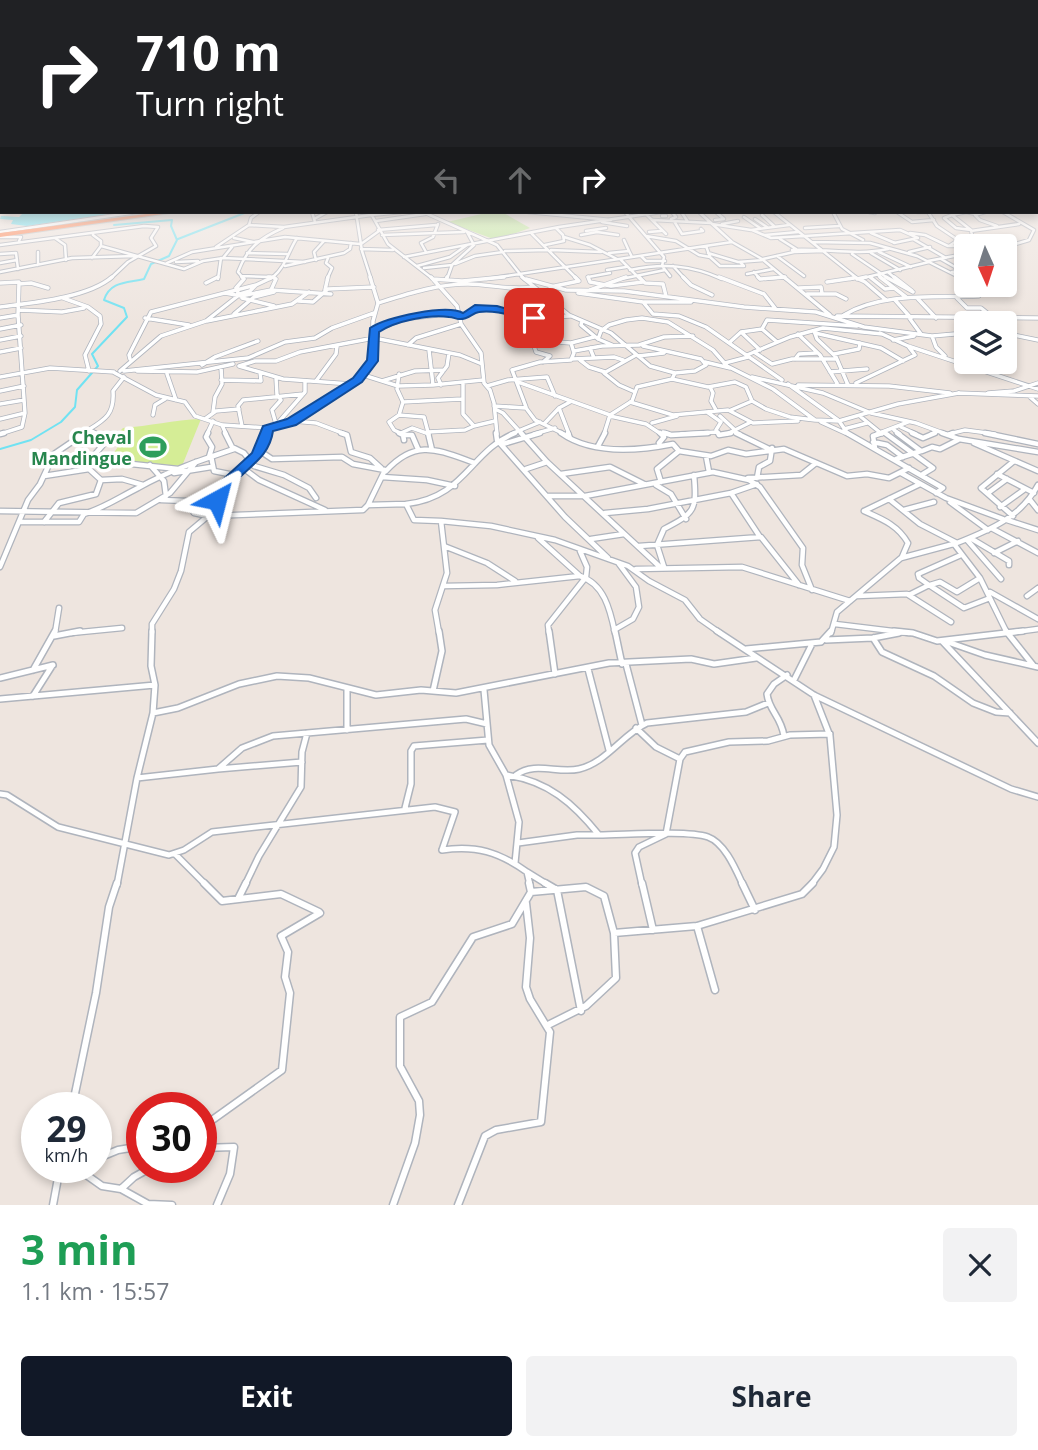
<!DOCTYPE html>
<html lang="en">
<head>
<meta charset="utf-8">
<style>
	:root { --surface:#fff; --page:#f2f2f3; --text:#1f2937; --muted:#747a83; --accent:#111827 }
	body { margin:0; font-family:"Open Sans",sans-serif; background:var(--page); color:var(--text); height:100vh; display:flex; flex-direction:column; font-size:26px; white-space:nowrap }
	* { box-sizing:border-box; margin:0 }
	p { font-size:23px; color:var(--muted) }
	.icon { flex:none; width:38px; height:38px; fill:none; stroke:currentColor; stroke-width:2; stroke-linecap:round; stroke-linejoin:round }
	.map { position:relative; height:1205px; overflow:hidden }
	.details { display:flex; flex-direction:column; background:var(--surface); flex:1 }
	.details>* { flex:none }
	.top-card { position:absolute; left:0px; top:0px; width:1040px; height:214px; box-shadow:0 4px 10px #0003; background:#202124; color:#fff; overflow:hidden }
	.needle { width:46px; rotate:177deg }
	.tools { position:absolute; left:954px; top:234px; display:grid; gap:14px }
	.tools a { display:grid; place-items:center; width:63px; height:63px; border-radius:7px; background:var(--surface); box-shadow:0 4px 10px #0003; font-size:35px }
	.speed { position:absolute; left:21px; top:1092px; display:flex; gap:14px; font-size:35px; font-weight:700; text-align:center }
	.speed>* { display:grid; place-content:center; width:91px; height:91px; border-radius:50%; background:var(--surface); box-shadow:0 4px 10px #0003; line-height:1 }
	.speed small { font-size:18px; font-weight:400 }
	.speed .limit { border:10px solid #d22; background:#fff; color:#111 }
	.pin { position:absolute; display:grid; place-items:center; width:60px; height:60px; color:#fff; margin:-30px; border-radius:14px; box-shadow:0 4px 10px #0006 }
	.me { position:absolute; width:77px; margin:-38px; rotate:38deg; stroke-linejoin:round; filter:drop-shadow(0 0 5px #0008) }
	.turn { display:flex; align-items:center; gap:24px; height:147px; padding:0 21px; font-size:32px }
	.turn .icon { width:91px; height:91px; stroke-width:2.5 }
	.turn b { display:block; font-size:49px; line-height:60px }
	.lanes { display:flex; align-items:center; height:66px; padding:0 21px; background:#0003; justify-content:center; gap:35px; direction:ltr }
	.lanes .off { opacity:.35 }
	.round { display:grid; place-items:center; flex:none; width:74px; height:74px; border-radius:7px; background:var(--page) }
	.head { display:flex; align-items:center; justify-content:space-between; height:119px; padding:0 21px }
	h1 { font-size:42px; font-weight:700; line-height:52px; color:#1e9e55 }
	.button { display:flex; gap:14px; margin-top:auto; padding:14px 21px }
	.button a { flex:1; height:80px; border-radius:7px; background:var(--accent); color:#fff; font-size:28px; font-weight:700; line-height:80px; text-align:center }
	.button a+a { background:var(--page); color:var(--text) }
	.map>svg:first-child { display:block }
</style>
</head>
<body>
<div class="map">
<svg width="1038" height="1205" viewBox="0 0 1038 1205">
	<rect width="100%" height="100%" fill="#eee5df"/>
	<path fill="#bfe69a" d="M490,212H502L530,228L496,240L447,222Z"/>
	<path fill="#d5ed96" d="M201,419L182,466L109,460L126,435L118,433L123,428C149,426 174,420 201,419Z"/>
	<path fill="#70e2f2" d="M24,212H124L27,226L11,224L13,220L0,219L1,216L19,217Z"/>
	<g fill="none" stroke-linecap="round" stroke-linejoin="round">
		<path stroke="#70e2f2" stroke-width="2" d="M178,239L247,212
			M0,449L31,440L61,422L75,407L77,390L98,366L92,354L127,317L124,308L104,300C110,281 127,283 144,279L151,264L169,256L177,240L171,226L172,220L114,225"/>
		<defs>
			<path id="street-far4" d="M312,212L315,222
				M356,212L362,251L371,279
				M370,212L388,244L433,279
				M423,212L497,245L524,279
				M528,212L611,220
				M625,212L664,257L662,266L670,276
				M699,212L732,242L762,259L786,279
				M774,212L858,279
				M833,212L842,229L863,240
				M869,212L875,213
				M897,212L912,222L934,220
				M917,212H926
				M928,212L937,226L958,240L949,246
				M985,212L975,215L980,220L997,226
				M682,213L688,222
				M646,214L666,234
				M371,215L401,212
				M762,215L774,226
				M952,215L944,218L956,228L971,230
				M662,216H666
				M744,217L760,228
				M314,219L327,212
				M671,219L676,217L672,212
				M755,219L767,227
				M653,220L711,223
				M715,220L724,219L716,212
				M376,221L425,214
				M674,221L682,234L703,231L701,229
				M602,222L627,226
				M712,224L751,230L789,225
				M722,224L738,221
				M249,225L251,218L259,212
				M805,228L839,226
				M378,230L436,225
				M752,230L771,238L804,236
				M971,230L952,215L966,212L976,214
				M586,231L606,228
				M0,232L137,212
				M649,232L661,231
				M871,233L895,243
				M910,233L925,235L948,246
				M532,234L577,279
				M93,235L101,241V246L184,269L203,261L223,258L305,262
				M382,235L464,232
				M581,235L597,232L618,235
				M765,235L798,232
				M646,236L676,241L699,255L710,257
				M805,236L900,230L918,238L913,239
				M0,237H21L19,241
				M564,237L590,245L617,259
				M55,238L65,245L66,260
				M234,238L253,242
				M780,239L796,249
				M624,240L629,251
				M812,242L870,243L917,256L963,279
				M894,243L913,239L946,258
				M361,244L379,231
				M0,245L144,226L158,227L151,238L156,246L128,262L110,279
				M545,245L564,241L563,235L556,228
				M986,245L973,238L971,231L1019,224
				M706,246L710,257L720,266H744L740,262
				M950,246H969
				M216,247L249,225L284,227L371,215
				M969,247L1012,245L1029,240L1034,230L1003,212
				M361,249L393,250
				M551,250L601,252
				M505,251L548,250
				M38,252V265
				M426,252L421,243L433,237L438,224
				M794,252L792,250C824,248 856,256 888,249
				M879,252L911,267
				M909,252L930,247
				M247,253L287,254
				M609,253L629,251L632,257
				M708,253L738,262L764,260
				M871,253L900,270
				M0,254L16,253L18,269
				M852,254L889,279
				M641,256L646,261H665
				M777,256L804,276
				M1004,256V259
				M404,257L559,227L661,212
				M92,258L101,246
				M223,258L232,247
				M763,259L794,252L824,251
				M941,259L955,267
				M316,260L314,252L324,241
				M621,260L640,279
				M928,261L954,256L966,248
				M176,262L198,261
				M0,263L17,260
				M167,263L192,252L285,237L360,244
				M455,264L475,256L503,252
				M285,266L344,253L350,249L351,243
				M417,266L450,257L467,245
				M673,266L685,279
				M424,268L452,265L474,245L467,232
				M607,270L626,267
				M630,270C664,263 691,265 722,279
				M0,272L72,258L134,256
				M754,272L760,279
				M952,272L966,270
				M889,273L896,279
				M747,274L773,269
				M878,275L883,279
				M241,276L271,277
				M588,277L610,273
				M218,279L221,258
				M244,279L238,272C247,248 260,238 283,228
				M270,279L273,277
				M275,279L273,277C286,266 288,252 297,238
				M327,279L332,268L326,263L328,258
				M447,279L452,265
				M486,279L732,242
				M621,279L665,270
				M765,279L785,277
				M850,279L854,278
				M859,279L929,262"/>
			<path id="street-far3" d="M268,277H271
				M431,277L457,306L461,324L481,353L484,383L490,390L494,403L497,434
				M522,277L569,315L611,333L650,366L675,373L672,379L708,387L735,382L746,387L752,401L766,409L790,417L815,420
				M588,277L590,282L611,286L643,282
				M639,277L645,283L663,284L666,296
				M683,277L691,285L712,295
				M719,277L764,294L775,308
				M758,277L760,279L785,277
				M784,277L830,315
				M854,277L865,282L886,300
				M870,277L885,289L894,288
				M880,277L906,297
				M886,277L913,292
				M894,277L912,291
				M960,277L966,280
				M433,279L462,281L504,277
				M526,279L566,290L624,291L744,307L816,312L864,327L932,336
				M857,279L866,277
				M446,280L447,277
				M827,282L854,278
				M0,283L19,282L18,315L25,413L22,427L0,434
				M206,283L218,277
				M19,284L31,283L48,288
				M550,287L579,281L575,277
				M236,288L244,279L242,277
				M799,288L821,287L822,293
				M271,290L276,279L273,277
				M325,290L328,277
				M590,290L626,277
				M225,293L241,296L271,290L331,294
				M578,293L643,302L653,314L679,316L706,327L782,380
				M240,294L250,291L256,285
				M807,294H836L846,299
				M979,295L973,291L987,285
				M63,298L88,307L100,316L101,324L85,355L89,371
				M242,298L274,306
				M957,298L967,308H981L991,316
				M918,299L936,318
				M895,300L911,318
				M298,301L313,302L328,289L374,287
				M644,302H691
				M378,303C407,294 437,284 468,284C490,284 511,291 533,287
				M0,307C31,303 88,298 112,277
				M19,310L62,312L84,308
				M234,314L254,297L274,292
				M514,315L532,340L536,352L550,356L543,362
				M844,315C883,292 935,298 979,296
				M457,316L469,315L475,309L497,310L530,318L570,316
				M837,316L1038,318
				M0,318L18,315
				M145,318L189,325
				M910,319L921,334
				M957,320L969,324
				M207,321L292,304L309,292
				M582,321L581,325L598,339L612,345
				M0,329L21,325
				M762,329L777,342
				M374,331L403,319L456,313
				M814,331L817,339L836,357L848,385
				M815,333L881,348L903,361
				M1004,333L1038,340
				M798,334L820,355L837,383
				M598,339L601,331L609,325L626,320L642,318L668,322L713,350L727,366L773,389L815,420L839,421
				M0,340L21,336
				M532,340L571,343
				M893,340L914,336
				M730,342L741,332
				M408,345L416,338L461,324
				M643,346L701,359L706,365L695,371L675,373
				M908,346L1038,389
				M590,348L594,358L614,357L623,360
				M429,350L433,385L483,380
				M760,350L741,332L762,329L767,320L857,326
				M574,351L602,346L639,345L664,337L693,336
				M0,352L21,348
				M754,352L772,364L792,359H837
				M834,354L859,349L860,343
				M747,355L790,337L823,328L882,334
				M638,356L664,353
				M945,356L936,347L932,336L966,333
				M130,359L129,355L151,312L256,285L273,277
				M572,359L594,358
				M795,359L799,354L817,353
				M580,360L589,367L605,372
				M705,362L730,368
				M725,363L748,357
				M202,365L215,357L258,341
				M239,366L255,361H276L300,352L374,338L460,355L482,364
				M239,366L283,379L351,384
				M120,371L161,336L206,321L239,295L237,290
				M124,371L248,358L285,342L315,338L332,328L374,313
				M137,371L197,372L233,364
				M113,372L156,395L185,402L195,416L222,425L226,434
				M830,372L867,369
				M167,374L176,400
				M360,374L398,386L433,385
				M399,374L397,389L403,402L462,399
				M0,377L50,368L114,372
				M752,377L823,393L871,413L916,423L946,434
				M276,378L277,395L281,400L272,410L276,424
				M221,380L261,381L260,372
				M316,381L336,354L337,346
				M382,381L415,371L444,370
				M463,382V414L474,426L495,421
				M518,382L610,415
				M856,383L915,355L908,346L880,333
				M788,384L838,420
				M441,385L438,378L447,366L449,353
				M798,385L889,386L950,393
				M487,386L508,380L547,377L555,396
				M710,387L713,393L711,401L716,410
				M0,391L24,386
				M635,392L619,385L604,373L636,355
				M958,393L1038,396
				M988,393L1014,391L1038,383
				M1030,397L1038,404
				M630,402L673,415L728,410L753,423L798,421
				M0,404L24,400
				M494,406L526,408L535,420L564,434
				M526,407L512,370L540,362L571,360L574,353L571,343L594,337
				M559,408L569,434
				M495,409L503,413L522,434
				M731,410L752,401
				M213,412L215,397L222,384L221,367
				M707,412L721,422L716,430L719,434
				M153,415L155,405L165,399
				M399,415L424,417L428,432L465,430L474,426
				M610,416L646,424L661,434
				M720,416L735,430
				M861,417L882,434
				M0,419L25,413
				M205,419L216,411L239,409
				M293,421L316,423L345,434
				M821,422L845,433
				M652,423L677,416
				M544,424L559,408L570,402
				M223,425L267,428
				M276,425L305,392V382
				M242,426L238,406L243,400L303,394
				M901,427L916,434
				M844,429L867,423
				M90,430L97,434
				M894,430L900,434
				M733,431L740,434
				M663,432L669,434
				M401,433L412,428L429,434
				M82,434C102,421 115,417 113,391L124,377
				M207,434L213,421
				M266,434L267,428C309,417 344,393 372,361L373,321L378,303L370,277
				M402,434L394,430L389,422L399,415L403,402
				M511,434L540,422
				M534,434L555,428
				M604,434L610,415L632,401L637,387L672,379
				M681,434L717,432
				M727,434L751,422
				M848,434L839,421L898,404L959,393
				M877,434L908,422
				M931,434L936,432
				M949,434L965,430L995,434"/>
			<path id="street-far2" d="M94,433L103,438V445L96,453L98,460
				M208,433L206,437L212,447L209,457
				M225,433L232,447L244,453L254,466L284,475L309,488L316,498
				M341,433L347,435L351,452L370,458L381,468
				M399,433L403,435L404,440
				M428,433L432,450
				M496,433L497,440L565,517L608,558
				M521,433L547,462L660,567
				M561,433C592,455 638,451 673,444L679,451L711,456L728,450L746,454L784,449L847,476L867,474L889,478L909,468
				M568,433L570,438
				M665,433L671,435L708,433
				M718,433L719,435L731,433
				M736,433L769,449
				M847,433L943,488L936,493
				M885,433L933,468L923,474
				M912,433L923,438L935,433
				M942,433L959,439L1038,452
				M985,433L1038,444
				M0,434L4,433
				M403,435H412L418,449
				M948,435L953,433
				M873,442L887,445L903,457
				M659,443L664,437L660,433
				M974,443L1038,471
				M503,444L540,433
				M598,446L605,433
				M875,448L873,436L882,433
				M260,451L272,459L342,457L353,464L385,470L368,505
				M922,451L932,447L940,449L958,440
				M211,456L214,471L234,475
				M706,456L709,472
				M896,459L921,451L897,433
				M50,463L85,459L178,469
				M150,465L164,481L166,496
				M243,468L259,480L325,510
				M526,469L547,462
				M386,471C416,438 438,450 475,463
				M174,473L211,467
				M901,473L946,498L1003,519
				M561,474L610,467L644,484
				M997,474L1034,493
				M44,476L89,469L101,480L96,494L59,503L44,522
				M382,477L427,480L455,486
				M748,478L801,475L816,463
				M757,478L759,467L770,461L772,448
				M101,480L122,479L143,485
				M661,482L657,469L679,451
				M757,484L731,493L760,537
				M656,485L671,494L686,519
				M988,493L1007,479
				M548,496H585L713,472L749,480L760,487L803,548L802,565L812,590
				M889,499L920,524L957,543C990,530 1021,517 1038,485
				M161,500L187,501L194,513L208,516L363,510L368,505L406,504L414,520L441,521
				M1030,500L1038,510
				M950,502L988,530
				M406,504C465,498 470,451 515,433
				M1000,507L1025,489
				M904,510L934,502
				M0,511L136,513L170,493L196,462
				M864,511C882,519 898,525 908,543L902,557
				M864,511L920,484
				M605,513L648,509L731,493
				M1013,516L981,488L1014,461
				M1007,520L1038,530
				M20,522H79L84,514C106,507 118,498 138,488C168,471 201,460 234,449
				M993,529L1038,553
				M538,538L580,576
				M591,539L624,534
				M972,539L1009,561V565
				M967,540L1001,579
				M954,544L980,578L1007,633
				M444,546L487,563L515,581
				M639,546L761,537L799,585
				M994,553L1018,541
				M0,567L28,500L40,484L54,454L85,433
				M664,567L657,545L664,529C695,513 697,510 694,475
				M636,569L742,567L850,601
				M929,585L964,608L990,598
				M930,585L940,582L957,592L980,578
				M444,586L497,585L580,576C604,584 610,609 615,633
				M990,592L1038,619
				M909,595L929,585L919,578L918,574L961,555
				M857,596L907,594L951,622
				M1027,596L1038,588
				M835,624L909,633
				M614,630L633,619L639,607L636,587L619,564
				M55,633L59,608
				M71,633L122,628
				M152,633V624L174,589L181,571L189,532L208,516L227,483L258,455L267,433
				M439,633L435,610L447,573L441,521L491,526L555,540L628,566L649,581L685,600L700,619L720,633
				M549,633L548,625L586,577L587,567L580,551
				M831,633L837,612L901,558L957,543
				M1008,633L1038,629"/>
			<path id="street-far1" d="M152,631L151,666L155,685
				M549,631L555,674
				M615,631L622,664
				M717,631L814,695L1011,789L1038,797
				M894,631L913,633L937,641L1023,631
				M1006,631L1033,665
				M54,636L80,631
				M873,638L882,652L934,676L973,703L996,712L1010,713
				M826,640L873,638L899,633
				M942,641L1038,743
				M945,641L985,655L1038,667
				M746,649L821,642L831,631
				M626,664L642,725
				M588,669L609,750
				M33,670L55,631
				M0,678L53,665
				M794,680L811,646
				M347,688V730
				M484,690L489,745L506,775L519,822L515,863
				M433,691L442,651L439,631
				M33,696L52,666
				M0,699L155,685L153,713L137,778L117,885
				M153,713L178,708L239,684L277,676L309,678L376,695L421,690L456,693L609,663L691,659L714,664L756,658
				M636,728L656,747L680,759
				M784,736C781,716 769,711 767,694L774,684L787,675
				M218,769L302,762
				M506,775C548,781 573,803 599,835C624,835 687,830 708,837C725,843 736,870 743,885
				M516,775C535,761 558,774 579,769C606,763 623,734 647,723L746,712L768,703
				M137,778L218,769L242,748L273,736L466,719L487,724
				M0,794L7,795L58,827L169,855L184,850L212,832L435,807L455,812L442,850
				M405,808L411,784V751L414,746L488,740
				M518,843L577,835H599
				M442,850C476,845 499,852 527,872L530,885
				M175,854L206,885
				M527,872L548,885
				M245,885L259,856L301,787L302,752L307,733
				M642,885L635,853L639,847L666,834L680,759L685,752L729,742L768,741L790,735L830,734
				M811,885L823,869L834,847L837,815L830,736L814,695"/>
			<path id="street" d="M204,883L222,901L281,894L319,912
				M545,883L557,890L581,1011
				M642,883L653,930
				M742,883L755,910
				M531,892L586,887L604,896L614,933L616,978L586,1006L548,1025
				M238,899L246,883
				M697,926L715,990
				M614,933L697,926L802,894L813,883
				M72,1108L96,993L109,907L117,883
				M201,1128L282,1070L290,993L285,977L288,952L281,936L320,913
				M201,1148L234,1147L230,1174L217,1205
				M96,1159L118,1150L142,1146
				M59,1168L81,1167
				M78,1169L102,1186L121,1189L148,1204L172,1205
				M121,1189L134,1177L152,1167
				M53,1205L60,1167
				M393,1205L415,1143L420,1115L419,1101L400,1066V1017L432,1002L473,937L512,924L531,892L529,883
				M458,1205L485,1136L496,1130L541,1122L550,1032L530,999L526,987L530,938L526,903"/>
			<path id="highway" d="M161,212H172L170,213L0,237V233Z"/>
		</defs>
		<use href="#street-far4" stroke="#afb4bd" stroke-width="4.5"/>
		<use href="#street-far3" stroke="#afb4bd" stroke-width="5"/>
		<use href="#street-far2" stroke="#afb4bd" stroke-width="7"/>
		<use href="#street-far1" stroke="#afb4bd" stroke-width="8"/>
		<use href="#street" stroke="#afb4bd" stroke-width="9"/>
		<use href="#highway" stroke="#c4c4c4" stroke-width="2"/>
		<use href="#street-far4" stroke="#fff" stroke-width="2.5"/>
		<use href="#street-far3" stroke="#fff" stroke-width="3.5"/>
		<use href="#street-far2" stroke="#fff" stroke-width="4.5"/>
		<use href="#street-far1" stroke="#fff" stroke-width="5"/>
		<use href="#street" stroke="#fff" stroke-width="6"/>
		<use href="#highway" fill="#ff8959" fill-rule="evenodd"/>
	</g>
	<linearGradient id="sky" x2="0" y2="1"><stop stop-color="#78c6ec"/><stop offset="0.48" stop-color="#f7f3f1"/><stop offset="1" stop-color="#f7f3f1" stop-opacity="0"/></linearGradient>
	<rect width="1038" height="324" fill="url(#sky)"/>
	<path fill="#1a73e8" stroke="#114b97" stroke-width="2" d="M475,305L497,306L539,318L534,321C518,318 496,309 479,312C472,313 468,320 459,319C456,319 453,317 449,317C430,314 395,321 379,332L378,361L362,382L296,425L273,431C269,459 246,467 230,488C227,493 224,499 222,503H212L210,500L219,483L252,453L263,426L287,419L353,378L367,360L370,328C387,317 446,304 463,313Z"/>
	<defs>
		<symbol id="stadium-bare" viewBox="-9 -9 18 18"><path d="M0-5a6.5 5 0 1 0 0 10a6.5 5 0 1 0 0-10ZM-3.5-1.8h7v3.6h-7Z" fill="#2e9e5b" stroke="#fff" stroke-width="2.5" paint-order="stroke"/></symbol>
	</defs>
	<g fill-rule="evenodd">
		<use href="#stadium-bare" x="134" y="428" width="38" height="38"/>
	</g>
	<g text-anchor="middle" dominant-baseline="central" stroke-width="7" stroke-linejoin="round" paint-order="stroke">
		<g font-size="18" font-weight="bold" fill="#27864d" stroke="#fff" text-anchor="end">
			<text x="132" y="437">Cheval<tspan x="132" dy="21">Mandingue</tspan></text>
		</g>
	</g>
</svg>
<div class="tools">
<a><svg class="needle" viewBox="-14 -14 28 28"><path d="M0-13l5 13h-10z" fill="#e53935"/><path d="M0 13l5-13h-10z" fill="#747a83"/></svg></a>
<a><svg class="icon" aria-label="layers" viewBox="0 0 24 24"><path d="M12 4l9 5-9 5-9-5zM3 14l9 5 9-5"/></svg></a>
</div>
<div class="speed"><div>29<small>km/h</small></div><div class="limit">30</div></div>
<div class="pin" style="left:534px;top:318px;background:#d93025"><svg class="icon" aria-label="arrive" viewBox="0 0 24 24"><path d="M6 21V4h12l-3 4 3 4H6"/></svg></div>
<svg class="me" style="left:217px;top:500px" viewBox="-20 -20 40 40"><path d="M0-17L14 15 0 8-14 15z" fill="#1a73e8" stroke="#fff" stroke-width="4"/></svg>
<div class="top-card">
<div class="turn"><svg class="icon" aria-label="right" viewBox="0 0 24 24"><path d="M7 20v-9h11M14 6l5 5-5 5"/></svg><div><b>710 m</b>Turn right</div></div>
<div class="lanes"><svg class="icon off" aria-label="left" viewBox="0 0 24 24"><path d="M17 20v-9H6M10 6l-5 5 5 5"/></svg><svg class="icon off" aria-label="ahead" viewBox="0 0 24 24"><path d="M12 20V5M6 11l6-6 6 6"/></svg><svg class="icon" aria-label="right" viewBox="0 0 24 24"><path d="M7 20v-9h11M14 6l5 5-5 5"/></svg></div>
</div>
</div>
<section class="details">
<div class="head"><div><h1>3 min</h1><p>1.1 km · 15:57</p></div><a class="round"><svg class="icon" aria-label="close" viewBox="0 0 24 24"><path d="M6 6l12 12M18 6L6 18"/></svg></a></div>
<div class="button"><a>Exit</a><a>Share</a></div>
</section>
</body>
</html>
